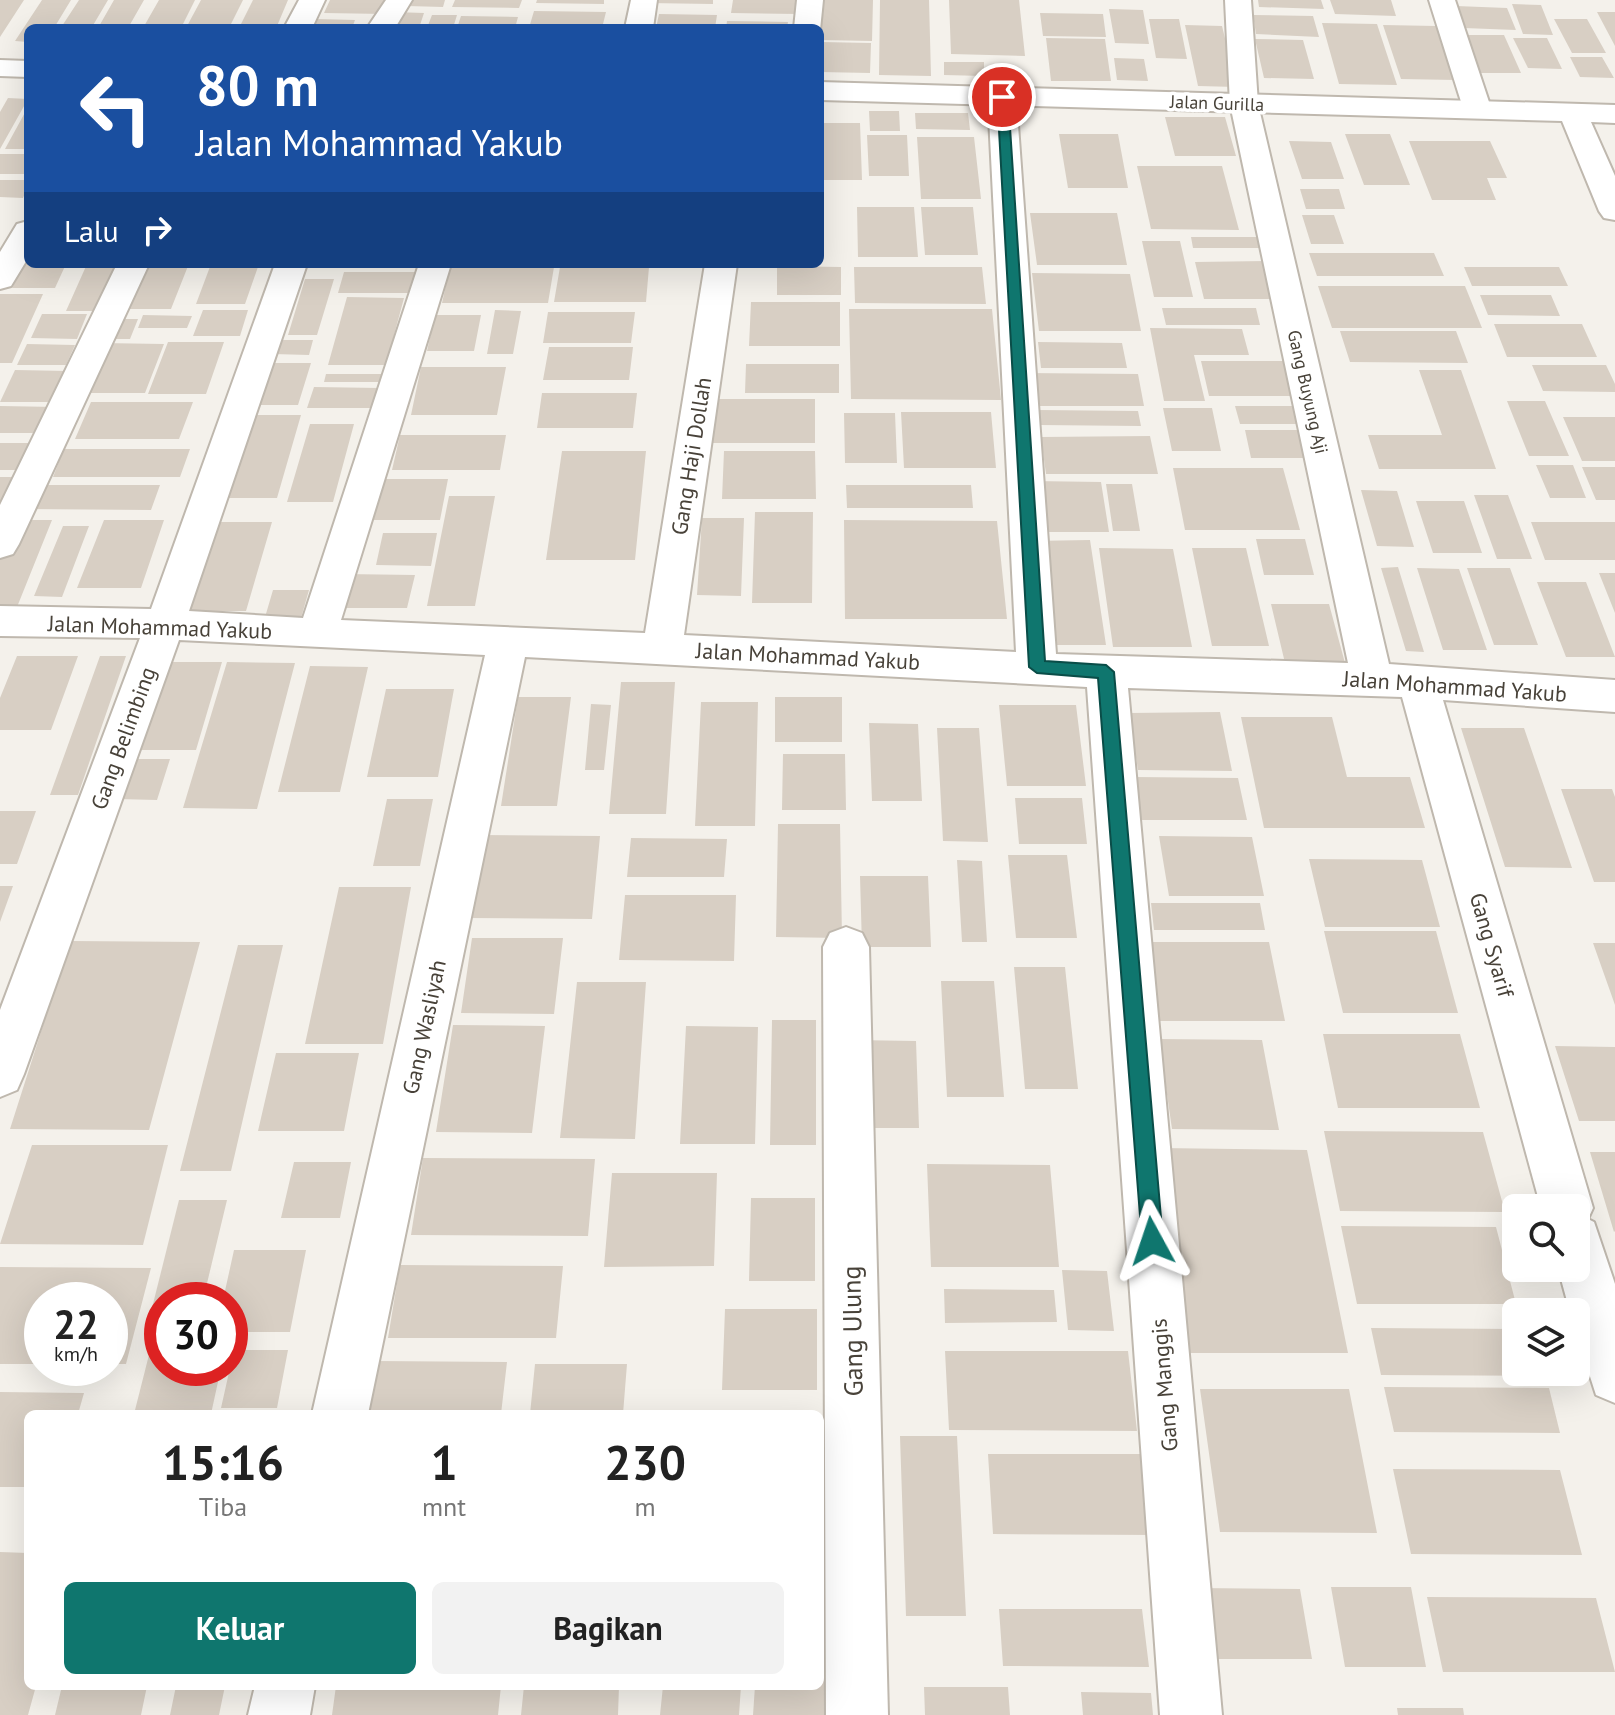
<!DOCTYPE html>
<html lang="id">
<head>
<meta charset="utf-8">
<style>
	:root { --surface:#fff; --page:#f2f2f2; --text:#222; --muted:#767676; --accent:#0f766e }
	body { margin:0; font-family:"PT Sans",sans-serif; background:var(--page); color:var(--text); height:100vh; display:flex; flex-direction:column; font-size:30px; white-space:nowrap }
	* { box-sizing:border-box; margin:0 }
	p { font-size:26px; color:var(--muted) }
	.icon { flex:none; width:44px; height:44px; fill:none; stroke:currentColor; stroke-width:2; stroke-linecap:round; stroke-linejoin:round }
	.map { position:relative; flex:1; overflow:hidden }
	.drawer { position:absolute; left:24px; top:1410px; width:800px; height:280px; display:flex; flex-direction:column; background:var(--surface); border-radius:12px; box-shadow:0 8px 32px #0002 }
	.drawer>* { flex:none }
	.guide { position:absolute; left:24px; top:24px; width:800px; height:244px; border-radius:12px; box-shadow:0 8px 32px #0002; background:#1a4fa0; color:#fff; overflow:hidden }
	.buttons { position:absolute; left:1502px; top:1194px; display:grid; gap:16px }
	.buttons a { display:grid; place-items:center; width:88px; height:88px; border-radius:12px; background:var(--surface); box-shadow:0 8px 32px #0002; font-size:40px }
	.speed { position:absolute; left:24px; top:1282px; display:flex; gap:16px; font-size:40px; font-weight:700; text-align:center }
	.speed>* { display:grid; place-content:center; width:104px; height:104px; border-radius:50%; background:var(--surface); box-shadow:0 8px 32px #0002; line-height:1 }
	.speed small { font-size:20px; font-weight:400 }
	.speed .limit { border:12px solid #d22; background:#fff; color:#111 }
	.pin { position:absolute; display:grid; place-items:center; width:68px; height:68px; color:#fff; margin:-34px; border:4px solid #fff; border-radius:50%; box-shadow:0 2px 8px #0007 }
	.me { position:absolute; width:88px; margin:-44px; rotate:355deg; stroke-linejoin:round; filter:drop-shadow(0 0 6px #0008) }
	.turn { display:flex; align-items:center; gap:28px; height:168px; padding:0 40px; font-size:36px }
	.turn .icon { width:104px; height:104px; stroke-width:2.5 }
	.turn b { display:block; font-size:56px; line-height:68px }
	.then { display:flex; align-items:center; height:76px; padding:0 40px; background:#0003; gap:16px; font-size:30px }
	.eta { display:flex; justify-content:space-evenly; align-items:center; height:136px; text-align:center }
	.eta b { font-size:48px; font-weight:600; line-height:56px }
	.cta { display:flex; gap:16px; margin-top:auto; padding:16px 40px }
	.cta a { flex:1; height:92px; border-radius:12px; background:var(--accent); color:#fff; font-size:32px; font-weight:600; line-height:92px; text-align:center }
	.cta a+a { background:var(--page); color:var(--text) }
	.map>svg:first-child { display:block }
</style>
</head>
<body>
<div class="map">
<svg width="1615" height="1715" viewBox="0 0 1615 1715">
	<rect width="100%" height="100%" fill="#f4f1eb"/>
	<path fill="#d8cfc4" d="M0,0H24L0,37Z
		M42,0H71L54,28H28V42L15,41Z
		M79,0H108L92,27L62,26Z
		M114,0H144L128,28H98Z
		M159,0H195L181,28H143Z
		M201,0H243L229,28H186Z
		M253,0H288L277,26H240Z
		M330,0H392L386,14L324,13Z
		M410,0H445L443,7L407,6Z
		M455,0H522L519,8L452,7Z
		M537,0H604V4L536,3Z
		M649,0H713V4L648,3Z
		M733,0H800L799,14L731,13Z
		M820,0H873L872,41L820,40Z
		M880,0H929L931,76L879,75Z
		M949,0H1019L1025,56L951,54Z
		M1258,0H1321L1324,9L1259,7Z
		M1330,0H1391L1396,16L1335,14Z
		M1512,4L1541,5L1553,35L1523,34Z
		M1456,6L1507,8L1516,30L1464,28Z
		M1109,9L1143,10L1149,44L1115,43Z
		M534,11L606,12L602,28H529Z
		M394,12L424,13L419,28H388Z
		M1597,12H1615V46Z
		M1040,13L1103,14L1106,37L1043,36Z
		M659,14L717,15L715,28H656Z
		M432,15H457L453,28H427Z
		M1253,15L1313,16L1319,37L1256,34Z
		M461,16L518,17L515,28H457Z
		M314,19L355,20L352,28H310Z
		M1149,19H1179L1187,59L1156,58Z
		M1554,19H1587L1606,53H1572Z
		M727,21L788,22L787,28H726Z
		M1322,23L1377,24L1397,85L1339,84Z
		M1185,25L1222,26L1237,87L1198,86Z
		M1383,25L1436,26L1456,80L1401,79Z
		M1464,35H1504L1521,73H1481Z
		M1046,38L1105,39L1111,81H1051Z
		M1513,38H1547L1562,69L1528,68Z
		M1255,39L1303,40L1314,79L1264,78Z
		M821,42L871,43L870,73L820,72Z
		M1570,57H1602L1614,78L1580,77Z
		M1114,58L1144,59L1148,81L1117,80Z
		M944,62H984V76L944,75Z
		M8,98L28,99L0,149V112Z
		M28,107V149H5Z
		M869,111H899L900,131H870Z
		M915,113H968L970,130L916,129Z
		M1165,117H1225L1236,156H1175Z
		M820,123H860L862,180H820Z
		M1059,134H1118L1128,188H1068Z
		M1345,134H1390L1410,185H1364Z
		M867,135H907L909,176H869Z
		M917,137H974L981,199H921Z
		M1289,141L1331,142L1344,179H1302Z
		M1409,141H1490L1507,178H1487L1496,200H1432Z
		M0,154H28V174H0Z
		M1137,166H1222L1239,230L1151,229Z
		M0,180H28V187L23,198L0,197Z
		M1300,189H1339L1345,209H1306Z
		M857,207H914L918,257H858Z
		M921,207H973L978,255H925Z
		M1030,213H1117L1127,265H1037Z
		M1302,215H1334L1344,244H1311Z
		M1191,237H1264L1267,248H1193Z
		M1142,241H1180L1193,297H1154Z
		M1309,253H1434L1444,276H1317Z
		M28,256V264H66L55,288H12Z
		M1266,261L1277,299H1204L1195,262Z
		M87,264H128L108,311H66Z
		M211,264H259L245,304H196Z
		M316,264H397L396,267H315Z
		M145,266H188L171,309H128Z
		M777,266L841,267V295H777Z
		M450,267H554L548,303H442Z
		M560,267H649L646,302H554Z
		M854,267H982L986,304L855,303Z
		M1464,267H1559L1568,286H1472Z
		M344,272H417L411,293H338Z
		M1032,273L1130,274L1141,331H1039Z
		M305,279H334L317,335H288Z
		M1318,286H1465L1482,328H1332Z
		M0,294H43L12,363H0Z
		M1480,295H1551L1560,316L1488,315Z
		M347,297L404,298L386,365H328Z
		M751,302H840V346H749Z
		M1162,308H1256L1260,325H1166Z
		M849,309H992L1001,400L851,399Z
		M203,310H248L240,336H193Z
		M495,310L521,311L513,354H487Z
		M548,312H635L631,343H543Z
		M42,314H87L77,339L31,338Z
		M143,315L192,316L187,328H138Z
		M435,315H481L474,351H427Z
		M111,319H138L130,339H102Z
		M1494,324H1582L1597,357H1507Z
		M1150,328L1242,329L1249,355H1194L1205,401H1164Z
		M1340,331H1456L1468,363L1350,362Z
		M278,340H313L309,355L273,354Z
		M168,342H224L206,394H148Z
		M1038,342L1122,343L1127,368H1041Z
		M101,343L164,344L145,393H81Z
		M27,344L75,345L66,365H17Z
		M549,347H633L629,380H543Z
		M1201,361H1285L1295,396H1209Z
		M272,363H311L298,405H259Z
		M746,364H839V393H745Z
		M1532,365H1606L1615,384V392L1543,391Z
		M421,367H506L497,415H411Z
		M15,370L68,371L54,402H0Z
		M1419,370H1461L1496,469H1379L1368,435H1442Z
		M1024,373L1138,374L1144,406H1027Z
		M326,374H385L383,382H324Z
		M314,387L380,388L375,408H307Z
		M542,393H637L633,428H537Z
		M715,399H815V443H712Z
		M1507,401H1545L1569,456H1529Z
		M91,402H193L179,439H75Z
		M0,406L57,407L45,433H0Z
		M1235,406H1295L1300,424H1240Z
		M1163,408H1212L1221,451H1172Z
		M1038,410L1138,411L1141,426L1040,425Z
		M901,412H991L996,468H904Z
		M844,413H895L897,463H845Z
		M255,415H301L277,498H228Z
		M1563,417H1615V461H1582Z
		M310,424H354L333,502H287Z
		M1245,430H1302L1310,458H1251Z
		M400,435H506L500,470H392Z
		M1150,436L1158,474H1046L1041,437Z
		M0,443H40L28,470H0Z
		M64,449H190L180,477H53Z
		M562,451H646L635,560H546Z
		M724,451H815L816,499H722Z
		M1536,465H1573L1586,498H1550Z
		M1582,467H1615V500H1596Z
		M1173,468H1283L1300,530H1185Z
		M0,477H13L0,507Z
		M380,479H448L440,520H370Z
		M1032,481L1101,482L1109,532H1038Z
		M1106,484H1132L1140,531H1113Z
		M33,485H160L151,510L23,509Z
		M846,485H971L973,508H847Z
		M1361,490L1397,491L1414,547L1377,546Z
		M1474,495H1508L1532,559H1497Z
		M449,496H495L475,606H427Z
		M1416,501H1464L1482,553H1433Z
		M755,512H813L812,603H752Z
		M702,518H744L741,596L697,595Z
		M14,520H52L15,612H0V554Z
		M104,520H164L141,588H77Z
		M844,520L997,521L1007,619H845Z
		M217,522H272L246,611H188Z
		M1531,522H1615V560H1545Z
		M63,526H89L62,597L34,596Z
		M383,533H437L431,566L376,565Z
		M1256,539H1305L1314,575H1264Z
		M1090,540L1106,645H1043L1032,541Z
		M1099,548L1173,549L1192,647H1113Z
		M1192,548H1246L1269,646H1212Z
		M1398,567L1424,652L1406,651L1381,568Z
		M1417,568L1459,569L1487,650H1443Z
		M1467,568H1510L1538,645H1494Z
		M1599,573H1615V613Z
		M344,574L415,575L407,608H336Z
		M1537,582H1586L1615,657H1566Z
		M273,590H309L299,625L263,624Z
		M1271,604H1329L1345,663H1285Z
		M17,656H78L51,730H0V698Z
		M100,656H126L78,795H50Z
		M156,662H222L196,750H127Z
		M227,662L295,663L257,809L183,808Z
		M310,666L368,667L340,792H278Z
		M621,682H675L666,814H609Z
		M386,689H454L438,777H367Z
		M518,697H571L557,806H501Z
		M775,697H842V742H775Z
		M701,702H758L755,826H695Z
		M591,704L611,705L604,770H585Z
		M999,705H1076L1086,786H1007Z
		M1220,712L1232,771L1138,770L1129,713Z
		M1241,717H1332L1347,777H1410L1425,828H1264Z
		M869,723L918,724L922,801H872Z
		M937,728H979L988,842L943,841Z
		M1461,728H1524L1572,868L1505,867Z
		M783,754H845L846,810H782Z
		M131,759H170L157,800L117,799Z
		M1135,777L1238,778L1247,820H1141Z
		M1561,789H1612L1615,797V882H1594Z
		M1015,798H1082L1087,844H1019Z
		M387,799H433L420,866H373Z
		M0,811H36L17,864H0Z
		M778,824H840L842,938L776,937Z
		M480,835L600,836L592,919L466,918Z
		M1159,836L1252,837L1264,896H1169Z
		M631,838L727,839L724,877H627Z
		M1008,855H1067L1077,938H1016Z
		M1309,859L1422,860L1440,927H1325Z
		M957,860L982,861L987,942H962Z
		M860,876H928L931,947H862Z
		M0,886H13L0,922Z
		M339,887H411L383,1044H305Z
		M625,895H736L734,961L619,960Z
		M1151,903H1260L1265,930H1154Z
		M1324,931H1436L1458,1013H1343Z
		M472,938H563L554,1014L461,1013Z
		M70,941L200,942L149,1130L10,1129Z
		M1149,942H1269L1285,1021H1160Z
		M1593,943H1615V1005Z
		M238,945H283L231,1171H180Z
		M1014,967H1065L1078,1089H1025Z
		M941,981H994L1004,1097H947Z
		M577,982H646L635,1139L560,1138Z
		M772,1020H816V1145H770Z
		M453,1025L545,1026L532,1133L436,1132Z
		M686,1026L758,1027L755,1144H680Z
		M1323,1034H1460L1480,1108H1338Z
		M1159,1039L1262,1040L1279,1130L1172,1129Z
		M853,1040L916,1041L919,1128H855Z
		M1555,1046L1615,1047V1121H1579Z
		M276,1053H359L344,1131H258Z
		M1324,1131L1483,1132L1505,1212L1340,1211Z
		M32,1145H168L143,1245L0,1244Z
		M1160,1148L1307,1150L1348,1353H1188Z
		M1590,1152H1615V1231L1614,1232Z
		M423,1158L595,1159L588,1236L411,1235Z
		M294,1162H351L340,1218H281Z
		M927,1164L1050,1165L1059,1267H931Z
		M612,1173H717L714,1266L604,1267Z
		M751,1198H815V1281H749Z
		M179,1200H227L203,1300H162V1328H147Z
		M1341,1226L1496,1227L1516,1304H1357Z
		M234,1250H306L290,1332H230V1300H223Z
		M400,1265L563,1266L556,1338H388Z
		M0,1267L151,1268L126,1364H110V1300H42V1364H0Z
		M1062,1270L1107,1271L1114,1331L1068,1330Z
		M944,1289L1054,1290L1057,1322L945,1323Z
		M725,1309H817V1390H722Z
		M1371,1328L1516,1329V1372H1563L1564,1376L1381,1375Z
		M153,1339H162V1368H221L211,1414H134Z
		M234,1350H288L277,1408H221Z
		M945,1351H1128L1137,1431L949,1430Z
		M375,1361L507,1362L501,1414H366Z
		M535,1364H627L623,1414H530Z
		M1384,1387L1549,1388L1560,1433L1394,1432Z
		M1200,1389H1349L1377,1533L1220,1532Z
		M0,1392L84,1393L78,1414H28V1487H0Z
		M820,1422H823L824,1588H820Z
		M900,1436H957L966,1616H906Z
		M988,1454H1148L1157,1535L993,1534Z
		M1393,1469L1560,1470L1582,1555L1411,1554Z
		M0,1552L28,1553V1686H36L28,1715H0Z
		M1331,1587H1411L1426,1667H1345Z
		M1196,1588L1300,1589L1312,1659H1206Z
		M1427,1597L1596,1598L1615,1672H1443Z
		M999,1609H1142L1149,1667L1003,1666Z
		M820,1640L842,1641L839,1715H753L755,1686H820Z
		M62,1686H147L141,1715H55Z
		M176,1686H225L219,1715H170Z
		M336,1686H501L498,1715H332Z
		M524,1686H619L618,1715H521Z
		M663,1686H741L739,1715H660Z
		M924,1687H1008L1010,1715H925Z
		M1081,1692L1151,1693L1153,1715H1083Z
		M1397,1708H1463L1464,1715H1398Z"/>
	<g fill="none" stroke-linecap="round" stroke-linejoin="round">
		<defs>
			<path id="minor" d="M299,0H325L312,28H284Z
				M386,0H412L395,28H367Z
				M631,0H657L653,28H625Z
				M797,0H823L820,30V28H794Z
				M1225,0H1251L1258,104L1389,664L1615,680V712L1443,700L1593,1208L1588,1219L1594,1222L1615,1284V1403L1596,1395L1576,1333V1312H1570L1558,1268H1576V1208H1541L1402,697L1128,688L1222,1715H1160L1087,687L525,657L368,1414H312L485,655L179,640L24,1074L17,1090L0,1097V1010L140,638L0,636V606L151,609L275,264H307L189,611L303,618L419,264H451L341,620L645,633L705,264H737L684,635L1016,652L988,97L992,91L1002,88L1012,91L1016,97L1056,654L1348,663L1230,104Z
				M1429,0H1455L1491,108L1487,114L1477,117L1467,114L1463,108Z
				M28,221V258L11,286L0,289V252L17,224Z
				M117,264H149L19,544L13,554L0,558V505Z
				M846,927L862,933L869,947L888,1715H826L823,947L830,933Z
				M255,1686H315L310,1715H248Z"/>
			<path id="tertiary" d="M0,60L28,61V77L0,76Z
				M820,82L1615,105V123L1591,122L1615,176V220L1604,218L1599,211L1562,121L820,100Z"/>
		</defs>
		<use href="#minor" stroke="#bfb8ae" stroke-width="4"/>
		<use href="#tertiary" stroke="#bfb8ae" stroke-width="4"/>
		<use href="#minor" fill="#fff" fill-rule="evenodd"/>
		<use href="#tertiary" fill="#fff" fill-rule="evenodd"/>
	</g>
	<path fill="#0f766e" stroke="#0a4d48" stroke-width="2" d="M997,94L1008,97L1045,661L1106,665L1114,672L1163,1241L1160,1248L1152,1251L1145,1248L1142,1241L1098,678L1037,673L1029,667Z"/>
	<g text-anchor="middle" dominant-baseline="central" stroke-width="7" stroke-linejoin="round" paint-order="stroke">
		<g font-size="18" fill="#484239" stroke="#fff">
			<text transform="translate(1217 103) rotate(2)">Jalan Gurilla</text>
			<text transform="translate(1308 392) rotate(77)">Gang Buyung Aji</text>
		</g>
		<g font-size="22" fill="#484239" stroke="#fff">
			<text transform="translate(691 456) rotate(-81)">Gang Haji Dollah</text>
			<text transform="translate(160 627) rotate(2)">Jalan Mohammad Yakub</text>
			<text transform="translate(808 656) rotate(3)">Jalan Mohammad Yakub</text>
			<text transform="translate(1455 686) rotate(4)">Jalan Mohammad Yakub</text>
			<text transform="translate(123 738) rotate(-70)">Gang Belimbing</text>
			<text transform="translate(1492 945) rotate(74)">Gang Syarif</text>
			<text transform="translate(424 1027) rotate(-78)">Gang Wasliyah</text>
			<text transform="translate(1164 1385) rotate(-95)">Gang Manggis</text>
		</g>
		<g font-size="26" fill="#484239" stroke="#fff">
			<text transform="translate(852 1331) rotate(-91)">Gang Ulung</text>
		</g>
	</g>
</svg>
<div class="buttons">
<a><svg class="icon" aria-label="search" viewBox="0 0 24 24"><circle cx="10" cy="10" r="6"/><path d="M15 15l6 6"/></svg></a>
<a><svg class="icon" aria-label="layers" viewBox="0 0 24 24"><path d="M12 4l9 5-9 5-9-5zM3 14l9 5 9-5"/></svg></a>
</div>
<div class="speed"><div>22<small>km/h</small></div><div class="limit">30</div></div>
<div class="pin" style="left:1002px;top:97px;background:#d93025"><svg class="icon" aria-label="arrive" viewBox="0 0 24 24"><path d="M6 21V4h12l-3 4 3 4H6"/></svg></div>
<svg class="me" style="left:1152px;top:1241px" viewBox="-20 -20 40 40"><path d="M0-17L14 15 0 8-14 15z" fill="#0f766e" stroke="#fff" stroke-width="4"/></svg>
<div class="guide">
<div class="turn"><svg class="icon" aria-label="left" viewBox="0 0 24 24"><path d="M17 20v-9H6M10 6l-5 5 5 5"/></svg><div><b>80 m</b>Jalan Mohammad Yakub</div></div>
<div class="then">Lalu<svg class="icon" aria-label="right" viewBox="0 0 24 24"><path d="M7 20v-9h11M14 6l5 5-5 5"/></svg></div>
</div>
<section class="drawer">
<div class="eta">
<div><b>15:16</b><p>Tiba</p></div>
<div><b>1</b><p>mnt</p></div>
<div><b>230</b><p>m</p></div>
</div>
<div class="cta"><a>Keluar</a><a>Bagikan</a></div>
</section>
</div>
</body>
</html>
